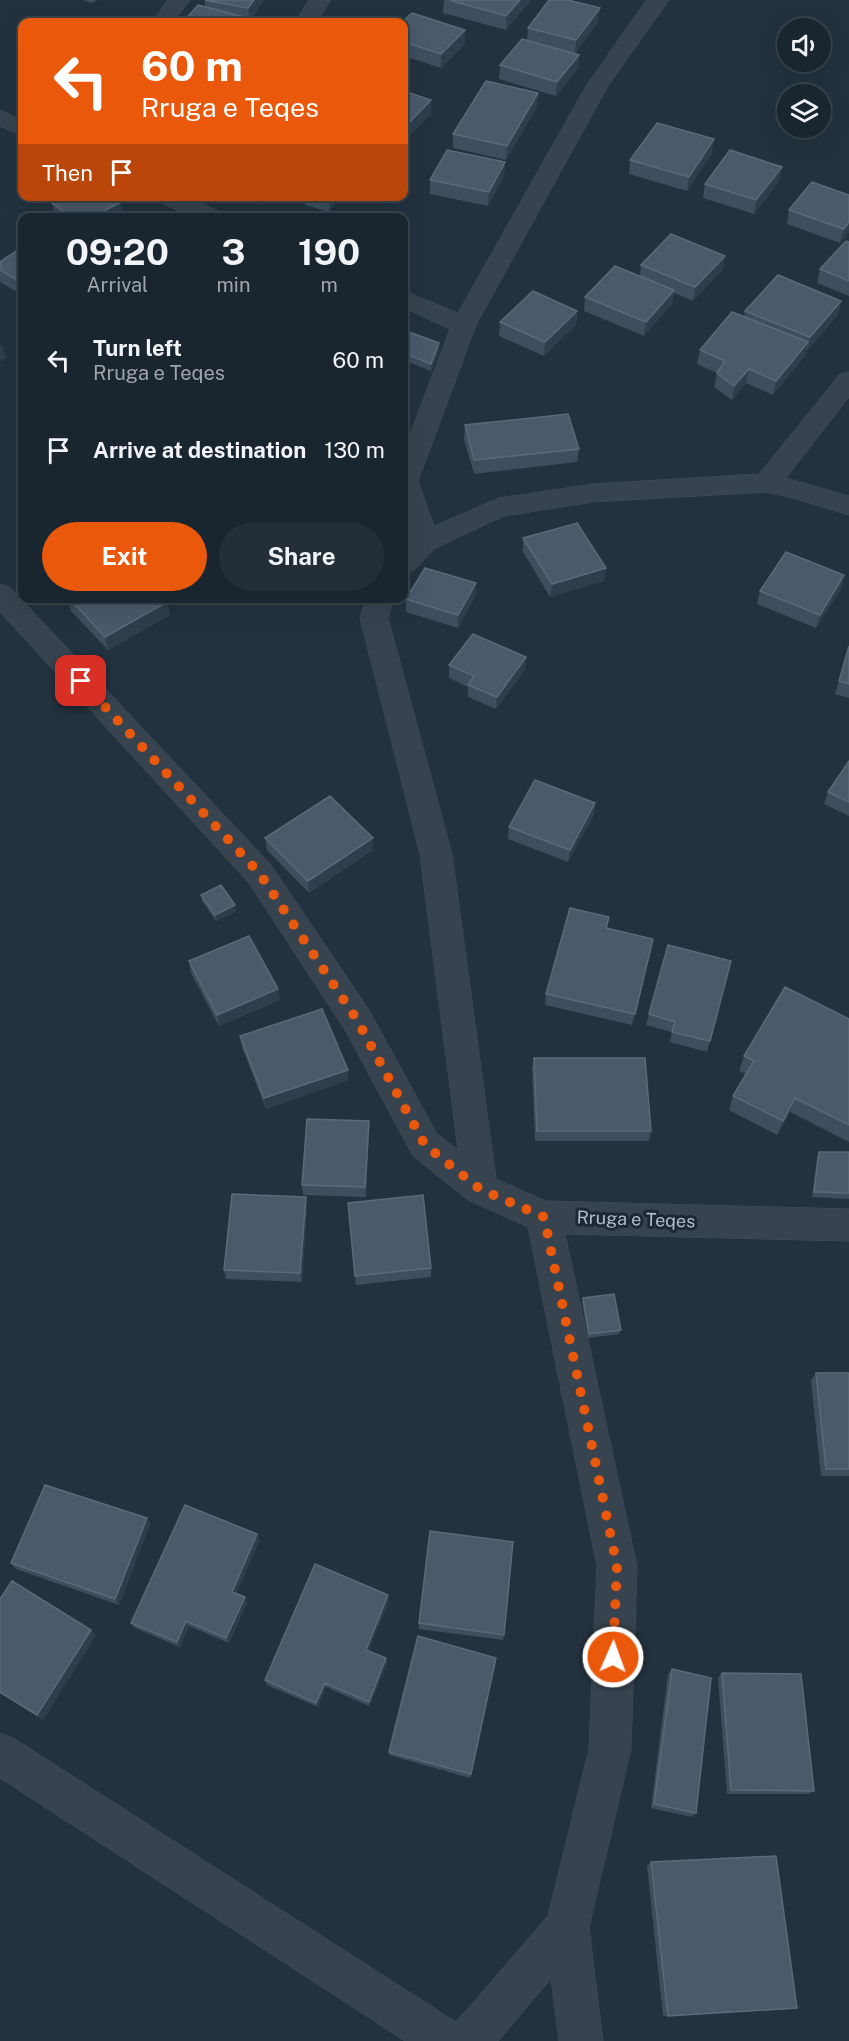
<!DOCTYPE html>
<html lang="en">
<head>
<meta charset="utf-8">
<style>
	:root { --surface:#1a262f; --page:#232e37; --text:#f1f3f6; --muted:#9fa5aa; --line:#38434b; --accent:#ea580c }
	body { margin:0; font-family:"Public Sans",sans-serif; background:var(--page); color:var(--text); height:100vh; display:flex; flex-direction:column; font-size:22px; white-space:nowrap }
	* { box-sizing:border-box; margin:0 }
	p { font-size:20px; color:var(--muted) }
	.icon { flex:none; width:33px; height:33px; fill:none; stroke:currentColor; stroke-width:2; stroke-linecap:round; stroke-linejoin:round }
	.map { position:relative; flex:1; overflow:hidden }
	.drawer { position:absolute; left:18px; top:213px; width:390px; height:390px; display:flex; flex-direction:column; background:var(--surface); border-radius:12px; box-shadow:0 6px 24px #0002,0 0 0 2px var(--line) }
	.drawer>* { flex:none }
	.banner { position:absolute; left:18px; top:18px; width:390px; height:183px; border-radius:12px; box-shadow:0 6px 24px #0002,0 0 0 2px var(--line); background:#ea580c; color:#fff; overflow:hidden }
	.fabs { position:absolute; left:777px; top:18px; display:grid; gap:12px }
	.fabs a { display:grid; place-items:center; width:54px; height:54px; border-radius:50%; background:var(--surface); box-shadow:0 6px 24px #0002,0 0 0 2px var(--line); font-size:30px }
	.pin { position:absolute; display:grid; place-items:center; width:51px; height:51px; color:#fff; margin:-26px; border-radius:12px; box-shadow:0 3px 9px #0006 }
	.me { position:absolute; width:66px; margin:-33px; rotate:2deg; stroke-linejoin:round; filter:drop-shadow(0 0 4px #0008) }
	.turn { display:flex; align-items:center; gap:21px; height:126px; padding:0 24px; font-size:27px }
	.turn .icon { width:78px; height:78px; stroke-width:2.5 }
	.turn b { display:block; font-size:42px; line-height:51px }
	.then { display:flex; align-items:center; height:57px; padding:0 24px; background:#0003; gap:12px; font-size:22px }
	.eta { display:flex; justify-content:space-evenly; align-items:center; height:102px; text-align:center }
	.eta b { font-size:36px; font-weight:700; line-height:42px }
	.cta { display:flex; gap:12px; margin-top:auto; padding:12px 24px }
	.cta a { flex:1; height:69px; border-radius:36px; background:var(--accent); color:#fff; font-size:24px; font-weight:700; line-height:69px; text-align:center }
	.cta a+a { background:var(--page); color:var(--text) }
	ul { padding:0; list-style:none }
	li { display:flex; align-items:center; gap:18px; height:90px; padding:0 24px }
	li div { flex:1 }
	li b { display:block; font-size:22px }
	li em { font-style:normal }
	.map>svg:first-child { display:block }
</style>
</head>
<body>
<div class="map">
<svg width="849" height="2041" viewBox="0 0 849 2041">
	<rect width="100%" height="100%" fill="#23323f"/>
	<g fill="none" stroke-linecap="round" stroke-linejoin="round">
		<defs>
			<path id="minor" d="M168,0H190L173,22H153Z
				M309,0H331L316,22H296Z
				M647,0H669L608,86L476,325L418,481L434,526L499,498L593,484L759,474L840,374L849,372V397L786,478L849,496V515L793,498L767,492L593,502L504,516L435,548L414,570L404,573V546L411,539L404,517V450L450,329L404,308V291L458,313L586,86Z
				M0,110L22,120V136L0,126Z
				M155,196H186L222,213L225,218H193L158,201Z
				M0,584L10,587L271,865L369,1010L437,1134L458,1150L420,854L360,618L366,598H394L388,618L452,854L496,1179L546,1201L849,1209V1241L565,1234L637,1566L631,1749L589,1927L603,2041H559L551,1979L498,2041H405L0,1778V1733L15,1739L456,2022L548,1916L589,1749L597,1566L528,1227L468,1200L413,1156L345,1030L249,883L0,612Z"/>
		</defs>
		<use href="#minor" stroke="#434f5b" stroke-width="1"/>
		<use href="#minor" fill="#37434f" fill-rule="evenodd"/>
	</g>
	<path fill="#3d4e5e" d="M83,0H97L92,3Z
		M205,0H264L250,22L245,21L205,7Z
		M444,0H531L506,30L443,13Z
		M404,22L465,30V44L441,68L404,56Z
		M598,22L575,54L579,55L578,69L556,96L499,79L500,65L527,40L528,28Z
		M404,91L431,114L407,139L404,138Z
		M538,93L537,107L506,160L453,148V134Z
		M712,153L687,191L629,174L630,160Z
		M505,162L504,176L488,206L430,194V180Z
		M779,181L754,214L703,198L705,184Z
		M812,182L849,232L840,243L787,224L789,210Z
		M232,196H267L262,204Z
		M296,196H340L329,212L305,205V199Z
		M343,196H358L356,200Z
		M121,202L124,216L121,218H56L52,203Z
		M849,242V296L817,283L820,269Z
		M22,247V295L0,282V262Z
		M641,265L723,269L693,301L674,293L672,304L644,336L584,311L585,297L640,276Z
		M841,301L838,315L806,351L805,356L773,395L746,383L732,400L714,387L717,373L697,364L700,350L744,317L745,311Z
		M577,311L576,325L544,356L499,336L500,322Z
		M404,330L439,351L431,371L404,360Z
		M465,425L579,449L577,462L474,474L464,439Z
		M523,538L606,568L604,581L550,597L523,552Z
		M844,575L841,589L816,628L757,604L760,591Z
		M476,583L475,596L458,628L406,612V599Z
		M68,598L167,602L170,615L108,650L71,611Z
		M849,646V698L835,694Z
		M526,657L525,670L496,709L468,697V687L449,678V665Z
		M849,761V816L824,804L828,792Z
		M595,803L594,815L568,862L508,839L509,827Z
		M265,838L373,850L309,893L267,850Z
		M201,895L236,911L216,921L202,901Z
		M609,917L607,928L651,950L632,1025L545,1005L546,994Z
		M189,961L278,989L280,1000L219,1026L191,973Z
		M731,961L707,1052L670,1042L672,1032L646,1025L649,1014Z
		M849,1019V1142L790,1112L777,1135L729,1110L733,1096L746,1074L739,1071L744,1056Z
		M240,1036L348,1070V1080L266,1109L242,1047Z
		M534,1058L651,1131L649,1141H535L532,1068Z
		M369,1121V1131L366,1197L303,1195L302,1185Z
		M819,1152H849V1199L812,1197L817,1158Z
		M348,1203L431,1268V1277L356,1285Z
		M307,1206L302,1282L226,1279L224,1270Z
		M583,1298L621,1330L619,1334L588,1338L582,1302Z
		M816,1373H849V1476H821L811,1381Z
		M147,1518L150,1524L119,1605L16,1569L11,1563Z
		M257,1534L259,1541L236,1594L245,1597L247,1603L229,1643L189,1626L180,1647L135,1628L131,1623Z
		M0,1599L91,1630L96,1635L43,1720L0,1693Z
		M389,1601L368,1651L386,1658L387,1664L369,1706L326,1687L318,1707L267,1685L265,1680Z
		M419,1623L504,1635L503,1640L419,1629Z
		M496,1658L470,1778L389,1755V1752Z
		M672,1669L696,1813L692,1817L651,1808L668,1674Z
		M722,1673L814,1791L808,1794H727L718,1678Z
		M651,1862L790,2009L663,2016L647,1866Z"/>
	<path fill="#2d3e4d" d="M254,0H264L250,22L248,8Z
		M520,0H531L506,30V16Z
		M600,8L598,22L575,54L576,40Z
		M244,17L245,22H239Z
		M465,30V44L441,68V54Z
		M579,55L578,69L556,96L557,82Z
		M538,93L537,107L506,160L507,146Z
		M431,100V114L407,139V125Z
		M714,139L712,153L687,191L689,177Z
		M505,162L504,176L488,206L489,192Z
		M782,167L779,181L754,214L756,200Z
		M262,196H267L262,204Z
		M330,196H340L329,212V198Z
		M121,202L124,216L121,218H98L97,215Z
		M849,222V232L840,243L844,229Z
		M725,256L723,269L693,301L695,287Z
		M674,290L672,304L644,336L646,322Z
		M841,301L838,315L807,351L810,337Z
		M577,311L576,325L544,356L545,342Z
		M808,342L805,356L773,395L776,381Z
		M439,343V351L431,371V364Z
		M2,344L6,358L0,362V346Z
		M749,369L746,383L732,400L734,386Z
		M606,568L604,581L550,597L552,584Z
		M844,575L841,589L816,628L820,615Z
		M476,583L475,596L458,628V615Z
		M167,602L170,615L108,650L105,637Z
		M526,657L525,670L496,709L497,697Z
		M595,803L594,815L568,862L570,850Z
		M373,838V850L309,893L308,881Z
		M235,905L236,911L216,921L215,915Z
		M278,989L280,1000L219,1026L217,1015Z
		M348,1070V1080L266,1109L264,1098Z
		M795,1098L790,1112L777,1135L783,1121Z
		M369,1121V1131L366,1197L365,1187Z
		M306,1197L307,1206L302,1282L300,1273Z
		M147,1518L150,1524L119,1605L115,1599Z
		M257,1534L259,1541L234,1598L232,1592Z
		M388,1595L389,1601L367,1655L366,1650Z
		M245,1597L247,1603L229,1643L226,1638Z
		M186,1621L189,1626L180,1647L177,1642Z
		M91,1630L96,1635L43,1720L37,1715Z
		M386,1658L387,1664L369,1706V1702Z
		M325,1683L326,1687L318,1707L316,1703Z"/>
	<path fill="#4a5a6a" stroke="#5a6a79" stroke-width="1.5" d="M205,0H254L248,8Z
		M449,0H520L506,16Z
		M549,0H568L600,8L576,40L528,28Z
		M198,5L244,17L239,22H183Z
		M412,13L465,30L441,54L404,42V22H402Z
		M522,39L579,55L557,82L500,65Z
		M486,81L538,93L507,146L453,134Z
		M404,91L431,100L407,125L404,124Z
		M657,123L714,139L689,177L630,160Z
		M447,150L505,162L489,192L430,180Z
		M730,150L782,167L756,200L705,184Z
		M812,182L849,195V222L844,229L789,210Z
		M64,196H113L121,202L97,215L101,218H73L52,203Z
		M671,234L725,256L695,287L641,265Z
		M846,241L849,242V281L820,269Z
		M22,247V283L0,270V262Z
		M615,266L674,290L646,322L585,297Z
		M778,275L841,301L810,337L745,311Z
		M533,291L577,311L545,342L500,322Z
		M732,312L808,342L776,381L749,369L734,386L717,373L725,361L700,350Z
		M404,330L439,343L431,364L404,353Z
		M568,414L579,449L474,460L465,425Z
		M577,523L606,568L552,584L523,538Z
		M786,552L844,575L820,615L760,591Z
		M425,568L476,583L458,615L406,599Z
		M69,598H164L167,602L105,637Z
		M473,634L526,657L497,697L468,685L474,676L449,665Z
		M849,646V684L839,681Z
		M849,761V802L828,792Z
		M535,780L595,803L570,850L509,827Z
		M330,796L373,838L308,881L265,838Z
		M221,885L235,905L215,915L201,895Z
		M570,908L609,917L606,928L653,939L635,1014L546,994Z
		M249,936L278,989L217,1015L189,961Z
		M668,945L731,961L710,1041L672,1032L675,1022L649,1014Z
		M785,987L849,1019V1125L795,1098L783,1121L733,1096L754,1061L744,1056Z
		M322,1009L348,1070L264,1098L240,1036Z
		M534,1058H645L651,1131H537Z
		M307,1119L369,1121L365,1187L302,1185Z
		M819,1152H849V1193L814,1192Z
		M232,1194L306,1197L300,1273L224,1270Z
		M423,1195L431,1268L355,1276L348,1203Z
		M614,1294L621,1330L589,1334L583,1298Z
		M816,1373H849V1469H826Z
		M45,1485L147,1518L115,1599L11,1563Z
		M185,1505L257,1534L232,1592L245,1597L226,1638L186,1621L177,1642L131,1623Z
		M430,1531L513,1542L504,1635L419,1623Z
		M315,1564L388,1595L366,1650L386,1658L369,1702L325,1683L316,1703L265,1680Z
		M12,1581L91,1630L37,1715L0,1692V1599Z
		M418,1636L496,1658L471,1774L389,1752Z
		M672,1669L711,1678L696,1813L654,1804Z
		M722,1673L801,1674L814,1791L731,1790Z
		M776,1856L797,2008L668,2016L651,1862Z"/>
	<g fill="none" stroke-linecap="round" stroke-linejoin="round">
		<path stroke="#ea580c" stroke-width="10" stroke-dasharray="0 18" d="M81,681L260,874L357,1020L425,1145L480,1189L544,1217L617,1566L613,1657"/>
	</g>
	<g text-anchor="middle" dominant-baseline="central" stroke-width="6" stroke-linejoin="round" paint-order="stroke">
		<g font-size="18" fill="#b3beca" stroke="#1c2834">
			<text transform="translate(636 1219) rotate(2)">Rruga e Teqes</text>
		</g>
	</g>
</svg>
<div class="fabs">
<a><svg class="icon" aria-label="sound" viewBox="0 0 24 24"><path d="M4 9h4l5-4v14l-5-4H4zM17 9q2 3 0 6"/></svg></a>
<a><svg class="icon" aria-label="layers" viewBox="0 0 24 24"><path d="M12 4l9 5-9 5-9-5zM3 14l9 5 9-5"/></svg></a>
</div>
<div class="pin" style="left:81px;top:681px;background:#d93025"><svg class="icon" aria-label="arrive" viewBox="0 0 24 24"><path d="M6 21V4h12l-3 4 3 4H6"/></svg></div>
<svg class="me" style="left:613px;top:1657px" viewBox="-20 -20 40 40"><circle r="17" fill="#ea580c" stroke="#fff" stroke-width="3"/><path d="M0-11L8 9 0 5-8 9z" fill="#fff"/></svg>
<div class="banner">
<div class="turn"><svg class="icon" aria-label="left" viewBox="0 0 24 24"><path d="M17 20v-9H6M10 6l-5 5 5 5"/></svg><div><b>60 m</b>Rruga e Teqes</div></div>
<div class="then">Then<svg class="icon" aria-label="arrive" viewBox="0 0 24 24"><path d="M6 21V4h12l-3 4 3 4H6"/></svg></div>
</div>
<section class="drawer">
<div class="eta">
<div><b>09:20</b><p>Arrival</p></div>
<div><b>3</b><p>min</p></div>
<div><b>190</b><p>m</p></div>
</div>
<ul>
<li><svg class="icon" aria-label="left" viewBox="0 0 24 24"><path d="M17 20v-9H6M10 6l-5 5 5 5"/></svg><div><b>Turn left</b><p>Rruga e Teqes</p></div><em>60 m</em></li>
<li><svg class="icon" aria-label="arrive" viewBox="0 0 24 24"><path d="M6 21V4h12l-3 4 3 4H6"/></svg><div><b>Arrive at destination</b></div><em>130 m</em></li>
</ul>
<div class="cta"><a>Exit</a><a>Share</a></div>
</section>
</div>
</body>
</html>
